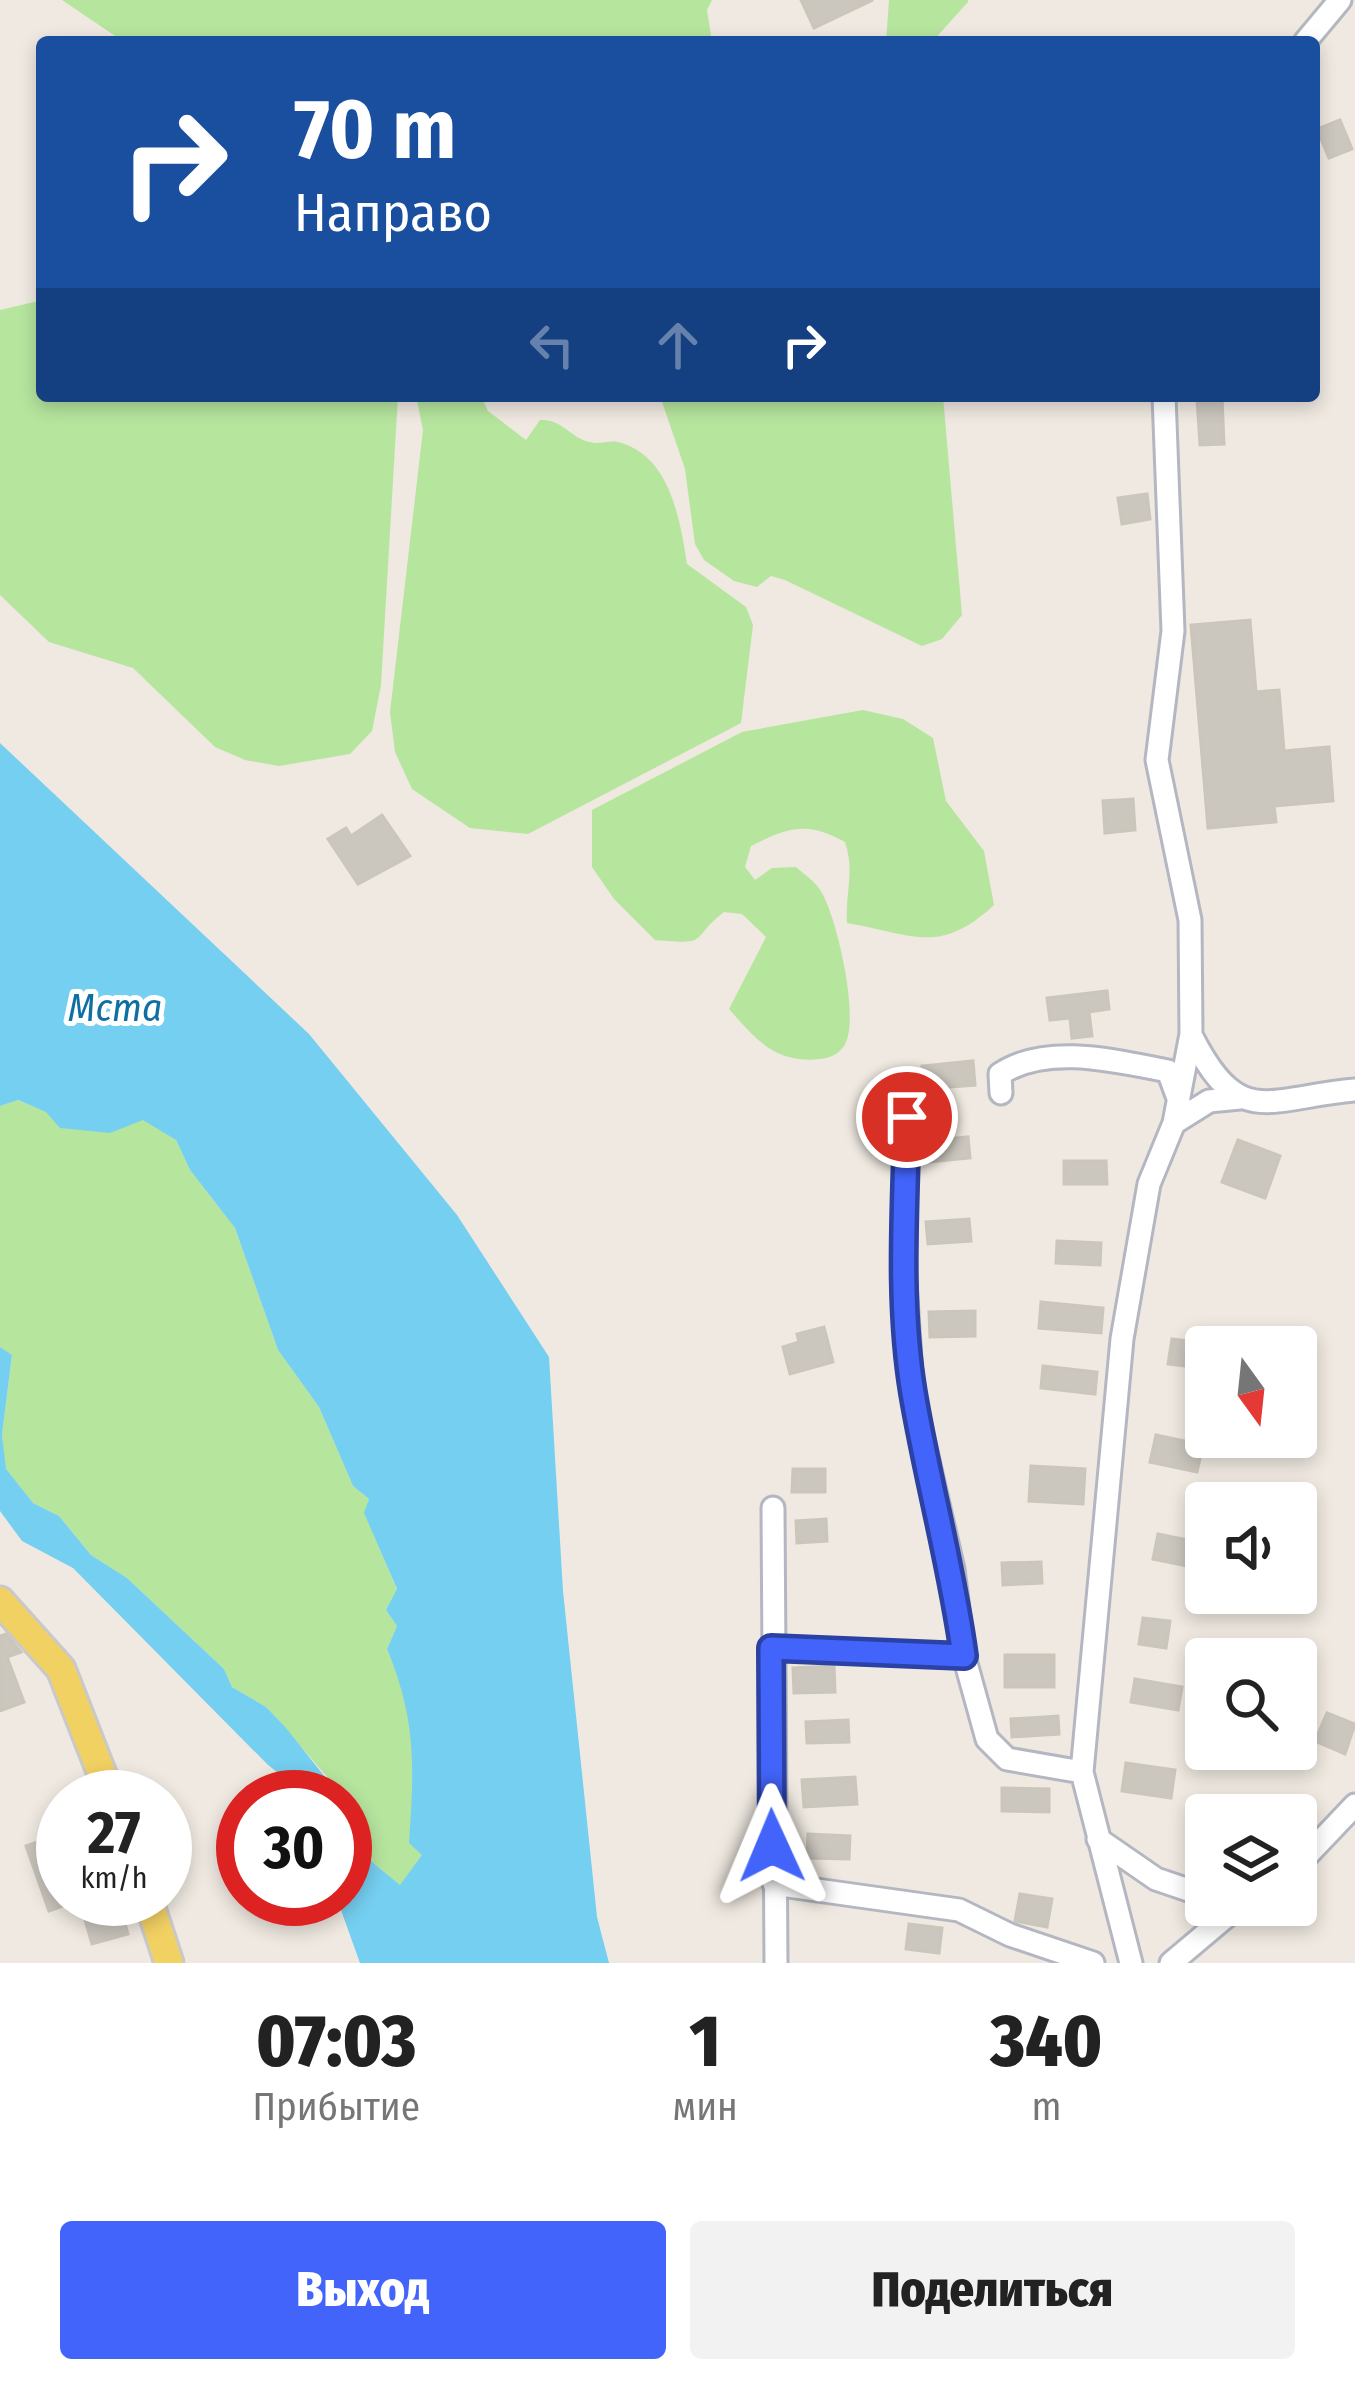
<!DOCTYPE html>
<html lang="ru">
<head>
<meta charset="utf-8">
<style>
	:root { --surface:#fff; --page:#f2f2f2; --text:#222; --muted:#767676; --accent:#4264fb }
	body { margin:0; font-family:"Fira Sans Condensed",sans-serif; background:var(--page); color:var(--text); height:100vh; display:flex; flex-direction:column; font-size:45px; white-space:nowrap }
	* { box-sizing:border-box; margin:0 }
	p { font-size:39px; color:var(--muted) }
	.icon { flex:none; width:66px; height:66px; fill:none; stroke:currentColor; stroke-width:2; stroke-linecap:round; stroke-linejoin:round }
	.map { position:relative; height:1963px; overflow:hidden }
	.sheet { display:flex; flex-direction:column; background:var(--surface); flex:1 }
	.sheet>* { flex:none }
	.hud { position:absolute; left:36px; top:36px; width:1284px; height:366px; border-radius:12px; box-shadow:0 6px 18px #0003; background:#1a4fa0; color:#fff; overflow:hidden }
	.needle { width:78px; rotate:165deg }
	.controls { position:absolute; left:1185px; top:1326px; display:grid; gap:24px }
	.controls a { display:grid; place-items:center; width:132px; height:132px; border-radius:12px; background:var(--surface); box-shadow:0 6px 18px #0003; font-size:60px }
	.speed { position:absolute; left:36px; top:1770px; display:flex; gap:24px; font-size:60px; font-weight:700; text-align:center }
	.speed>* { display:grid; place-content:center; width:156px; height:156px; border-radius:50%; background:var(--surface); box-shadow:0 6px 18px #0003; line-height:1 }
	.speed small { font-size:30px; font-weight:400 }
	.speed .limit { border:18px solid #d22; background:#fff; color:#111 }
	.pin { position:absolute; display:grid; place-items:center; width:102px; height:102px; color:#fff; margin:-51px; border:6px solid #fff; border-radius:50%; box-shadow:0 3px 12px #0007 }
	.me { position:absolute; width:132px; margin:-66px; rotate:359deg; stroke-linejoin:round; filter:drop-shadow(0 0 9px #0008) }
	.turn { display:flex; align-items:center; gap:42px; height:252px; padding:0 60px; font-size:54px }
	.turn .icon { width:156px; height:156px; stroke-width:2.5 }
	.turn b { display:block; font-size:84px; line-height:102px }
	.lanes { display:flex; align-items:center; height:114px; padding:0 60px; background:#0003; justify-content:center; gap:60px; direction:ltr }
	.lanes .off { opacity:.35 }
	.eta { display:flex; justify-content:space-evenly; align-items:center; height:204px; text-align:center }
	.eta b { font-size:72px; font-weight:800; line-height:84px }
	.cta { display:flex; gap:24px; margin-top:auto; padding:24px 60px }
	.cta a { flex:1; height:138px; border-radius:12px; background:var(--accent); color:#fff; font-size:48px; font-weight:800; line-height:138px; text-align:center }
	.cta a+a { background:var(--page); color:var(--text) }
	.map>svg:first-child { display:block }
</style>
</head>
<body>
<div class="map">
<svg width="1355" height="1963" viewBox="0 0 1355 1963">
	<rect width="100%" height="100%" fill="#efe9e1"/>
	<path fill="#b6e59e" d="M62,0H712L707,10L712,42H124Z
		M889,0H968V2L932,42H886Z
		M34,302L42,303V396H398L381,685L372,731L350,754L279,766L245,760L215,747L133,668L49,642L0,595V310Z
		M416,396H481L488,411L526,440L540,420C563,419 570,438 590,442C598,445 609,440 618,442C670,455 680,519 687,564L746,607L753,625L741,723L528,834L470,828L412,789L395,752L390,712L423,430Z
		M660,396H943L962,615L942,639L922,646L785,580L771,576L757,587L734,581L704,560L695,544L685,469Z
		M863,710L903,719L933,738L946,801L984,851L994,905C940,955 915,935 847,923C845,893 855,872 845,842C807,821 789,827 751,846L745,867L755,880L772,868L796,867C805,875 817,883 822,893C837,919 861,1021 844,1046C838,1055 829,1058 820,1059C776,1064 756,1040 729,1009L766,937L742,914L724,912C688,940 712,945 655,940L614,899L592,867V810L742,732Z
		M17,1100L47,1112L143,1119L176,1140L190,1170L235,1228L278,1350L319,1407L353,1486L369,1499L365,1514L397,1590L386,1610L397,1626L387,1649L407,1696L414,1733L423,1855L401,1886L371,1861L367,1838L345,1797L266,1707L232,1687L224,1669L127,1578L91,1555L59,1516L33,1503L5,1469L2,1435L12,1356L0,1347V1106Z"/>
	<path fill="#75cff0" d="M0,743L309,1034L457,1215L549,1357L563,1591L597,1917L609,1963H360L337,1899H345V1804L367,1838L371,1861L400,1885L422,1855L409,1843C414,1768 417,1721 387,1649L397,1626L386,1610L397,1589L364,1513L369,1499L353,1486L319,1407L278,1350L235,1228L190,1170L176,1140L143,1120L110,1133L60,1128L46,1112L18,1100L0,1106Z
		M0,1347L12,1355L2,1435L6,1469L33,1503L59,1516L91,1555L127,1578L224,1669L232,1687L266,1707L286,1728L341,1797H307L267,1764L73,1568L22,1541L0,1511Z"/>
	<path fill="#cbc7bf" stroke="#cbc5ba" stroke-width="3" d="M801,0H873L814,28Z
		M1340,120L1352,149L1329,158L1317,129Z
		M1222,397L1224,444L1200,445L1197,399Z
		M1147,494L1150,519L1122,524L1118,498Z
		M1250,620L1256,692L1279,690L1284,751L1329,747L1333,801L1274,806L1276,822L1208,828L1191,625Z
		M1133,799L1135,830L1105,833L1103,801Z
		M382,815L410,856L358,884L328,839L346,828L351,836Z
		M1107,991L1109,1009L1089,1012L1092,1036L1072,1038L1070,1018L1050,1020L1047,998Z
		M973,1061L975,1085L924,1089L922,1066Z
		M968,1137L970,1158L927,1162L925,1141Z
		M1238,1140L1280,1156L1265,1198L1222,1182Z
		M1064,1161H1106L1107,1184H1064Z
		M969,1219L971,1241L928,1244L926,1222Z
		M1057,1241L1101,1243L1100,1265L1056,1263Z
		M1041,1302L1103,1308L1101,1333L1039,1328Z
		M975,1311V1336L930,1337L929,1312Z
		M824,1327L833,1362L790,1374L783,1347L799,1342L797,1334Z
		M1172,1339L1205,1343L1202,1368L1168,1364Z
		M1043,1366L1097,1372L1095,1394L1041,1388Z
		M1156,1435L1203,1445L1197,1472L1150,1462Z
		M1031,1466L1085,1469L1083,1504L1029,1501Z
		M793,1469H825V1492H792Z
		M826,1519L827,1541L797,1543L796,1521Z
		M1158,1534L1192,1541L1187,1566L1153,1559Z
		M1041,1562L1042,1583L1003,1585L1002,1563Z
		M1143,1618L1170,1621L1166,1648L1139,1644Z
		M6,1634L21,1652L7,1657L24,1702L0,1711V1636Z
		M1005,1655H1054V1687H1005Z
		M834,1666L835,1692L794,1693L793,1668Z
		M1135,1679L1182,1687L1178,1710L1131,1702Z
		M1327,1713L1355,1724L1345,1754L1315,1741Z
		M1058,1716L1059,1734L1012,1737L1011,1719Z
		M848,1720L849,1742L807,1743L806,1722Z
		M1126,1763L1175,1770L1171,1798L1122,1791Z
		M855,1777L857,1804L804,1807L802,1780Z
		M1002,1788L1049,1789V1812L1002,1811Z
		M63,1833V1906L49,1911L26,1846Z
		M808,1834L850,1836L849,1859L807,1858Z
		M1020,1894L1052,1899L1047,1927L1015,1921Z
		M79,1899H118L128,1934L92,1944Z
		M909,1924L942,1928L939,1953L906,1949Z"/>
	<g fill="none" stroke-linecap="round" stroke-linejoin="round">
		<defs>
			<path id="minor" d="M1305,42L1340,0
				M1191,1035C1239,1130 1266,1098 1355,1090
				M1001,1093L1000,1074C1047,1043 1116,1061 1168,1071L1179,1101
				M907,1117L904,1266L912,1391L953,1569L964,1656L987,1739L1007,1759L1082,1772
				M1174,1123L1209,1101L1240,1098
				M773,1508L776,1963
				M771,1648L964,1656
				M1098,1839L1156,1879L1206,1896
				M1296,1867L1355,1805
				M774,1884L959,1910L1010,1935L1093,1963
				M1131,1963L1082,1772L1122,1339L1149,1184L1174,1123L1191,1034L1190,920L1157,760L1173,631L1164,396
				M1171,1963L1240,1905"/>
			<path id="major" d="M0,1601L61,1669L111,1797
				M148,1899L169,1963"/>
		</defs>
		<use href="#minor" stroke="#b4b7c1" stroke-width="27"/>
		<use href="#major" stroke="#c9c9c9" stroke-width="33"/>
		<use href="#minor" stroke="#fff" stroke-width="21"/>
		<use href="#major" stroke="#f2d163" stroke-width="27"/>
	</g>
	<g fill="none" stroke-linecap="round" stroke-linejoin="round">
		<defs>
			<path id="route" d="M772,1846L771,1648L964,1656C952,1567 928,1482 913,1393C898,1303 905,1208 907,1117"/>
		</defs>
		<use href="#route" stroke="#2b41a3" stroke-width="30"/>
		<use href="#route" stroke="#4264fb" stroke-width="21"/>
	</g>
	<g text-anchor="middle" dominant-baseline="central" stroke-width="10" stroke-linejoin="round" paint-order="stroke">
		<g font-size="39" font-style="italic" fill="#0d6fa3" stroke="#fff">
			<text x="115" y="1008">Мста</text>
		</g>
	</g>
</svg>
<div class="controls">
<a><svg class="needle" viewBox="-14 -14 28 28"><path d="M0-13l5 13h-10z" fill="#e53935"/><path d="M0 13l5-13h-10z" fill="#767676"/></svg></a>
<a><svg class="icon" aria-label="sound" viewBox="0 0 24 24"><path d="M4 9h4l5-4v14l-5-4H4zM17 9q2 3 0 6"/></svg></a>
<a><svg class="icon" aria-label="search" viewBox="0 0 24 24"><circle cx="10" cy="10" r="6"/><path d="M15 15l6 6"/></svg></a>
<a><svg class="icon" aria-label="layers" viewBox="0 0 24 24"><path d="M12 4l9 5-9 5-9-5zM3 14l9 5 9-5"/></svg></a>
</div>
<div class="speed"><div>27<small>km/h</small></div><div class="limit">30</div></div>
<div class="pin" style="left:907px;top:1117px;background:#d93025"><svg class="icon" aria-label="arrive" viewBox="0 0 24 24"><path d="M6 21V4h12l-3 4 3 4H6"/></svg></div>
<svg class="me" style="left:772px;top:1846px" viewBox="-20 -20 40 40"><path d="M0-17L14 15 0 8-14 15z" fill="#4264fb" stroke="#fff" stroke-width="4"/></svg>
<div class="hud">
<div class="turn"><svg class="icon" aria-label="right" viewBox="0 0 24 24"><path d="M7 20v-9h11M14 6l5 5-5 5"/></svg><div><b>70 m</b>Направо</div></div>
<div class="lanes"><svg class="icon off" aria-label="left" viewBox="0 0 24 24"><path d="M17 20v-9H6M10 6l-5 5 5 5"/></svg><svg class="icon off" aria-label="ahead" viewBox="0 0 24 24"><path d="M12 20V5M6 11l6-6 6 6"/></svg><svg class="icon" aria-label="right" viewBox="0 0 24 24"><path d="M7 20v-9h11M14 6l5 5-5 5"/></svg></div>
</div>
</div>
<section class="sheet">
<div class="eta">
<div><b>07:03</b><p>Прибытие</p></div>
<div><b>1</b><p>мин</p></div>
<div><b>340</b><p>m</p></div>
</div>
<div class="cta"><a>Выход</a><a>Поделиться</a></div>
</section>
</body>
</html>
